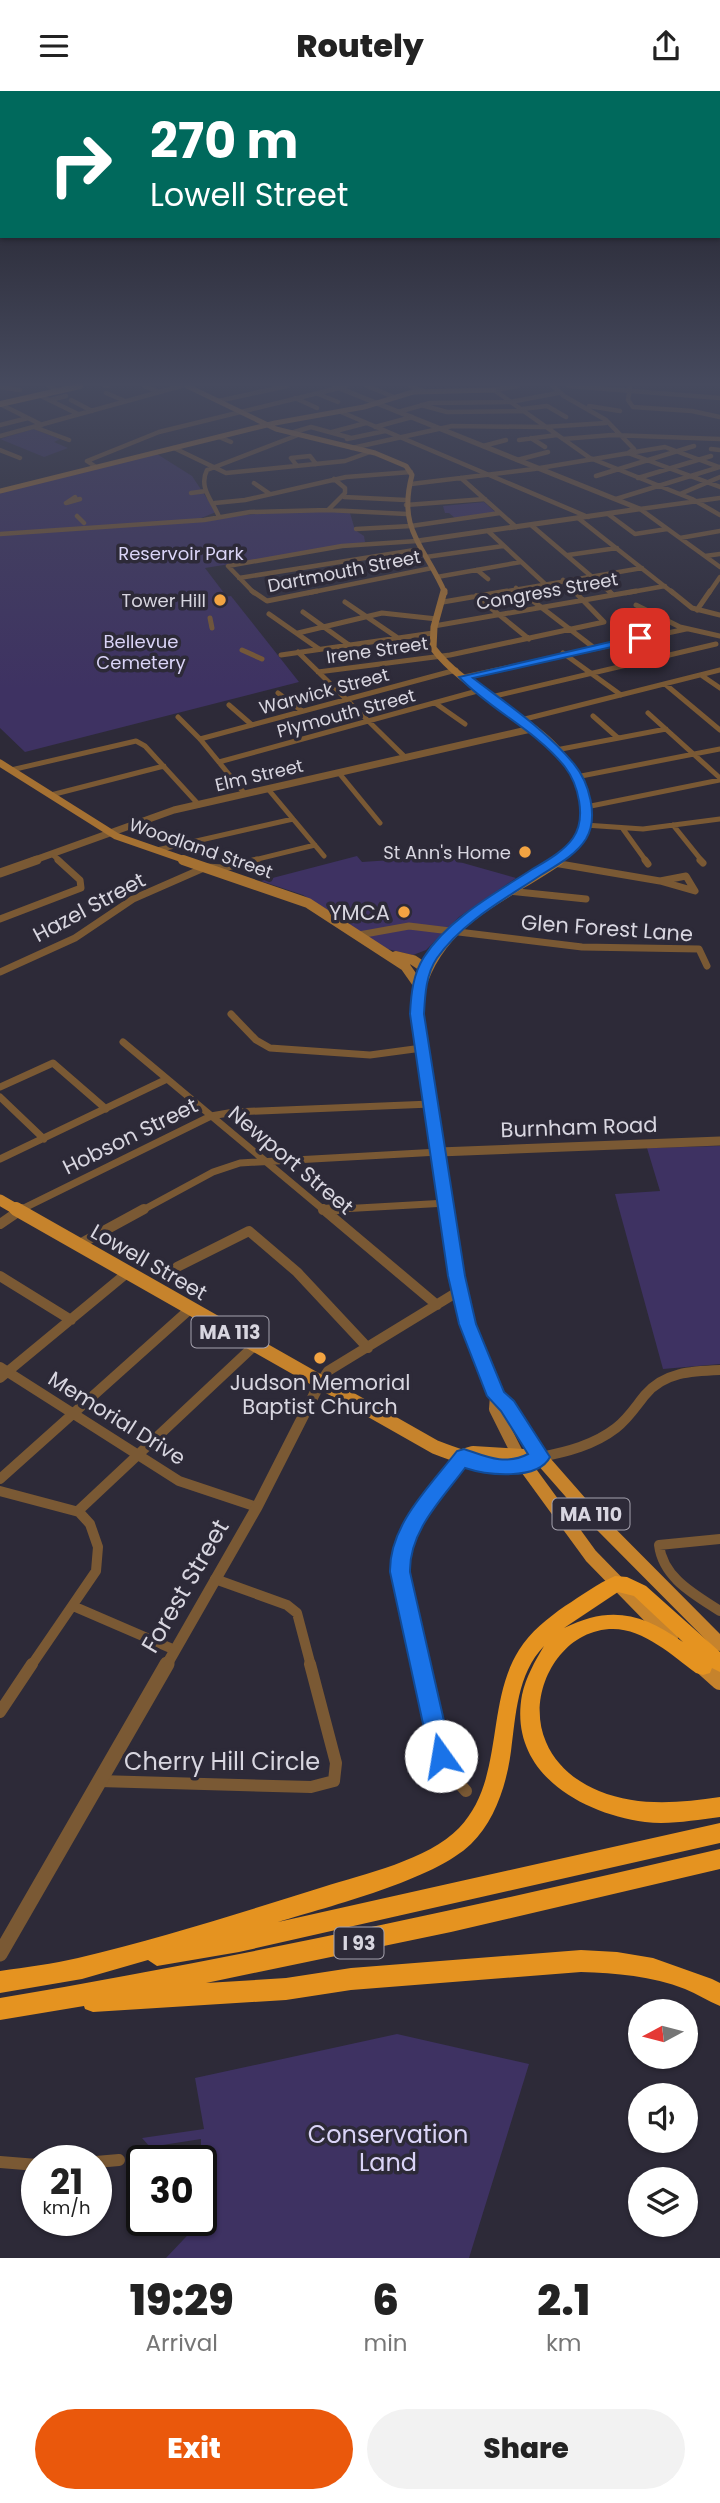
<!DOCTYPE html>
<html lang="en">
<head>
<meta charset="utf-8">
<style>
	:root { --surface:#fff; --page:#f2f2f2; --text:#222; --muted:#767676; --accent:#ea580c }
	body { margin:0; font-family:Poppins,sans-serif; background:var(--page); color:var(--text); height:100vh; display:flex; flex-direction:column; font-size:26px; white-space:nowrap }
	* { box-sizing:border-box; margin:0 }
	p { font-size:23px; color:var(--muted) }
	.icon { flex:none; width:38px; height:38px; fill:none; stroke:currentColor; stroke-width:2; stroke-linecap:round; stroke-linejoin:round }
	.map { position:relative; height:2167px; overflow:hidden }
	.panel { display:flex; flex-direction:column; background:var(--surface); flex:1 }
	.panel>* { flex:none }
	.hud { position:absolute; left:0px; top:0px; width:721px; height:147px; box-shadow:0 2px 5px #0004; background:#00695c; color:#fff; overflow:hidden }
	.needle { width:46px; rotate:263deg }
	.tools { position:absolute; left:628px; top:1908px; display:grid; gap:14px }
	.tools a { display:grid; place-items:center; width:70px; height:70px; border-radius:50%; background:var(--surface); box-shadow:0 2px 5px #0004; font-size:35px }
	.speed { position:absolute; left:21px; top:2054px; display:flex; gap:14px; font-size:35px; font-weight:700; text-align:center }
	.speed>* { display:grid; place-content:center; width:91px; height:91px; border-radius:50%; background:var(--surface); box-shadow:0 2px 5px #0004; line-height:1 }
	.speed small { font-size:18px; font-weight:400 }
	.speed .limit { border:4px solid #111; border-radius:10px; background:#fff; color:#111 }
	.pin { position:absolute; display:grid; place-items:center; width:60px; height:60px; color:#fff; margin:-30px; border-radius:14px; box-shadow:0 4px 10px #0006 }
	.me { position:absolute; width:77px; margin:-38px; rotate:347deg; stroke-linejoin:round; filter:drop-shadow(0 0 5px #0008) }
	.turn { display:flex; align-items:center; gap:24px; height:147px; padding:0 35px; font-size:32px }
	.turn .icon { width:91px; height:91px; stroke-width:2.5 }
	.turn b { display:block; font-size:49px; line-height:60px }
	.eta { display:flex; justify-content:space-evenly; align-items:center; height:119px; text-align:center }
	.eta b { font-size:42px; font-weight:800; line-height:49px }
	.action { display:flex; gap:14px; margin-top:auto; padding:14px 35px }
	.action a { flex:1; height:80px; border-radius:42px; background:var(--accent); color:#fff; font-size:28px; font-weight:800; line-height:80px; text-align:center }
	.action a+a { background:var(--page); color:var(--text) }
	header { display:flex; justify-content:space-between; align-items:center; height:91px; padding:0 35px; background:var(--surface); font-size:32px; font-weight:800 }
	.map>svg:first-child { display:block }
</style>
</head>
<body>
<header><svg class="icon" aria-label="menu" viewBox="0 0 24 24"><path d="M4 6h16M4 12h16M4 18h16"/></svg>Routely<svg class="icon" aria-label="share" viewBox="0 0 24 24"><path d="M12 15V3M7 8l5-5 5 5M5 13v7h14v-7"/></svg></header>
<div class="map">
<svg width="720" height="2167" viewBox="0 0 720 2167">
	<rect width="100%" height="100%" fill="#2d2a38"/>
	<path fill="#3e3262" d="M33,338L60,348L54,351L68,357L44,366L0,348Z
		M157,363L192,385L216,421L199,428L121,434L122,436C193,430 264,419 335,420L350,422L355,439L364,445L365,451L205,477L224,502L220,504L223,506L231,505L299,591L25,661L0,637V402Z
		M484,411L495,421L455,427L449,422H445L443,415Z
		M357,765L362,771L451,765L456,770L516,787L459,826L426,859L413,864L387,858L303,804L261,790Z
		M720,1055V1273L663,1278L615,1103L660,1100L647,1057Z
		M397,1943L529,1973L469,2167H166L201,2130V2048L150,2056L142,2047L204,2038L195,1987Z"/>
	<g fill="none" stroke-linecap="round" stroke-linejoin="round">
		<path stroke="#7a5934" stroke-width="4.5" d="M49,295L59,300
			M105,295H108
			M144,295L159,301
			M367,295L394,306
			M410,295L424,300
			M553,295L564,305L606,329L634,358L628,362L720,396
			M569,295L720,307
			M0,296L20,299
			M630,297L628,309L633,316L692,320L720,326
			M494,299L590,367L692,408L720,424
			M106,302L125,310
			M318,303L338,311
			M39,304L78,323
			M295,307L317,317
			M50,309L66,305
			M71,309L92,320
			M218,310L287,295
			M0,313L42,334
			M421,314L447,321L525,320
			M589,315L620,320
			M522,318L547,315L566,326
			M341,321L588,426
			M398,321L430,312L510,311L558,302
			M0,334L28,327
			M34,336L69,349
			M375,336L412,326
			M332,341L366,332
			M291,342L311,336L351,347
			M0,345L181,295
			M219,346L231,351
			M531,347L545,356
			M347,348L385,340
			M563,348L612,344L720,348
			M519,349L557,344
			M483,355L506,349
			M174,357L226,382L345,370L370,361
			M352,357L452,335L544,336L606,332
			M711,358L720,359
			M0,359L20,367
			M517,369L548,361
			M297,375L291,367L310,365L316,373
			M96,376L87,370L159,341L347,295
			M596,385L694,355
			M461,387L516,436
			M638,387L711,365
			M254,392L270,403
			M411,393L534,378L665,356L719,376
			M191,402L206,400
			M680,403L720,386
			M75,406L66,412L80,408
			M344,406L406,409
			M616,408L720,376
			M215,412L245,409L346,386L411,381
			M406,414L485,408
			M640,418L720,476
			M640,418L720,407
			M328,419L345,402V397L334,388
			M608,423L635,443L667,438
			M77,425L84,432
			M219,426C213,410 198,397 207,379L298,344
			M578,427L673,502
			M531,434L611,502
			M356,438L411,435L500,422
			M488,440L544,492
			M0,443L204,429L250,421L328,419L407,423
			M680,447L720,440
			M568,464L617,457
			M705,465L720,463
			M426,466L503,455
			M477,479L488,488
			M437,486L521,471
			M239,487L421,458
			M563,489L575,502
			M516,497L522,502
			M254,502L228,475L342,455L417,450
			M308,502L432,477
			M497,502L642,477
			M626,502L665,495
			M709,502L720,486"/>
		<path stroke="#7a5934" stroke-width="5" d="M252,500L267,510L317,500
			M520,500L593,556
			M609,500L612,503
			M671,500L692,517L720,524
			M476,505L529,548
			M345,511L398,547
			M443,511L507,500
			M636,514L680,536L720,545
			M697,519L710,500
			M303,521L349,554
			M269,523L319,558
			M210,527L212,537
			M434,535L636,500
			M298,542L382,522L437,528
			M242,559L262,568
			M298,561L406,667
			M563,562L621,604
			M281,564L433,542
			M318,581L450,564L604,531L574,500
			M701,584L720,597
			M464,586L686,538
			M665,593L720,639
			M278,602L302,620
			M491,606L716,553
			M435,612L465,633
			M229,614L252,634
			M648,622L720,687
			M593,625L618,647
			M178,626L200,648L245,703
			M521,629L720,579
			M200,648L456,579
			M556,659L666,638
			M219,671L481,599
			M11,679L136,650L145,655L199,714
			M339,682L380,732
			M576,686L720,658
			M268,698L324,765
			M51,704L164,675
			M586,716L720,689
			M585,734L643,738L720,728
			M673,734L702,770
			M623,738L646,770
			M157,759L293,728
			M52,763L60,770
			M250,770L315,754"/>
		<path stroke="#7a5934" stroke-width="7" d="M645,769L648,773
			M700,769L703,772
			M554,772L660,790
			M686,785L695,800L660,790Z
			M508,800L586,808
			M0,828L81,797L80,789L58,769
			M359,844L409,835L582,856L699,858L707,875
			M0,881L75,847L133,808L206,776L223,777L257,769
			M231,923L256,949L270,957L370,964L422,957
			M123,951L325,1120
			M0,996L53,972L106,1018
			M0,1006L44,1048
			M0,1068L167,988
			M323,1119L447,1112
			M18,1120L211,1025L234,1021L431,1013
			M141,1120L213,1081L240,1072L439,1061"/>
		<path stroke="#7a5934" stroke-width="10" d="M323,1118L437,1214
			M323,1119L338,1118
			M0,1133L22,1118
			M78,1154L144,1118
			M177,1176L249,1140L297,1181L368,1257
			M0,1185L71,1229
			M0,1276L179,1390L257,1416
			M0,1287L127,1182
			M320,1292L328,1280L459,1200
			M540,1366C567,1361 594,1354 616,1337C628,1328 636,1315 645,1304C664,1281 692,1280 720,1279
			M0,1388L190,1218
			M0,1400L79,1421L90,1433L98,1456L96,1480L31,1575
			M78,1420L254,1255
			M720,1448L659,1454C663,1487 694,1503 720,1520
			M215,1488L287,1514L297,1522L311,1575
			M73,1515L175,1559
			M422,1575L399,1473C407,1429 437,1399 463,1365"/>
		<path stroke="#7a5934" stroke-width="12" d="M421,1573L444,1675L466,1700
			M0,1621L32,1573
			M99,1690L311,1696L334,1690L336,1672L310,1573
			M0,2071L37,2074
			M96,2071L119,2069"/>
		<path stroke="#7a5934" stroke-width="5" d="M334,295L640,418
			M494,299L517,295
			M417,450L639,418"/>
		<path stroke="#7a5934" stroke-width="7" d="M32,770L174,719L531,638"/>
		<path stroke="#7a5934" stroke-width="9" d="M0,782L37,769
			M439,1061L720,1050"/>
		<path stroke="#7a5934" stroke-width="11" d="M166,1575L257,1416L320,1292"/>
		<path stroke="#7a5934" stroke-width="15" d="M0,1863L167,1573"/>
		<path stroke="#a57132" stroke-width="5" d="M187,295L276,338L375,362L406,375L412,384C397,440 425,455 445,502
			M0,400L275,332L364,316L413,301L494,299"/>
		<path stroke="#a57132" stroke-width="7" d="M444,500L434,536L433,557C475,613 565,632 584,706C591,734 579,754 557,770
			M0,672L116,745L188,770"/>
		<path stroke="#a57132" stroke-width="10" d="M183,769L308,812L405,875L419,895
			M396,865L413,869L425,877
			M447,1120L417,910C434,831 499,810 559,769"/>
		<path stroke="#a57132" stroke-width="12" d="M447,1118L467,1233L496,1305L507,1315L540,1366
			M496,1305L495,1318L519,1366"/>
		<path stroke="#c6832c" stroke-width="6" d="M0,313L80,295"/>
		<path stroke="#c6832c" stroke-width="11" d="M0,1109L19,1120"/>
		<path stroke="#c6832c" stroke-width="14" d="M16,1118L435,1356C471,1370 502,1381 540,1366
			M463,1365L473,1362L540,1366L583,1415L720,1553
			M521,1369L591,1465L671,1547
			M698,1571L703,1575"/>
		<path stroke="#c6832c" stroke-width="18" d="M701,1573L720,1590"/>
		<path fill="#e59320" fill-rule="evenodd" d="M615,1485L627,1486L646,1495L720,1561V1581L712,1577L710,1582L703,1584L696,1582C673,1565 644,1538 613,1538C559,1538 525,1604 546,1651C556,1675 577,1691 599,1700C639,1716 679,1712 720,1706V1726C695,1729 670,1734 645,1731C579,1722 508,1680 522,1604C526,1586 535,1570 544,1555C517,1583 516,1624 511,1660C507,1692 495,1730 471,1753C434,1789 330,1815 278,1831L720,1732V1752L239,1861L157,1875L148,1869L82,1888L0,1902V1880C26,1876 53,1873 78,1867C161,1847 243,1821 323,1796C364,1783 428,1769 459,1737C505,1689 485,1613 519,1559C530,1541 548,1527 565,1515C581,1505 598,1492 615,1485ZM618,1501L634,1505L683,1551C642,1522 610,1514 564,1537Z
			M720,1758V1778L451,1841L206,1892L286,1887L351,1877L581,1859L617,1861L653,1867L712,1888L720,1892V1915C708,1910 697,1903 685,1898C652,1885 616,1882 581,1881L351,1899L286,1909L93,1921L85,1918L84,1915L0,1929V1907C242,1866 481,1814 720,1758Z"/>
	</g>
	<linearGradient id="sky" x2="0" y2="1"><stop stop-color="#19171f"/><stop offset="0.49" stop-color="#464a5e"/><stop offset="1" stop-color="#464a5e" stop-opacity="0"/></linearGradient>
	<rect width="720" height="598" fill="url(#sky)"/>
	<path fill="#1a73e8" stroke="#114b97" stroke-width="2" d="M640,544L643,545V549L473,587C507,613 546,639 574,673C589,691 599,726 586,748C576,764 557,774 541,784C505,808 462,831 437,867C426,883 425,904 424,923L465,1185L476,1233L504,1301L514,1310L550,1366C538,1390 486,1384 465,1377C442,1408 409,1440 410,1481L452,1665L449,1672L441,1675L433,1672L430,1665L390,1481C389,1434 430,1395 457,1360L464,1358C485,1365 505,1375 528,1363L501,1320L487,1305L459,1233L448,1185L410,923C411,903 413,883 424,866C448,828 494,803 531,779C546,770 563,761 573,747C587,727 578,693 565,676C536,639 490,619 459,586Z"/>
	<g fill="#f3a442" stroke="#2d2a38" stroke-width="2.5">
		<circle cx="220" cy="509" r="7"/>
		<circle cx="525" cy="761" r="7"/>
		<circle cx="404" cy="821" r="7"/>
		<circle cx="320" cy="1267" r="7"/>
	</g>
	<g text-anchor="middle" dominant-baseline="central" stroke-width="7" stroke-linejoin="round" paint-order="stroke">
		<g font-size="18" fill="#dad4f7" stroke="#2d2a38">
			<text x="181" y="462">Reservoir Park</text>
			<text x="141" y="550">Bellevue<tspan x="141" dy="21">Cemetery</tspan></text>
		</g>
		<g font-size="18" fill="#d8d6e0" stroke="#2d2a38">
			<text transform="translate(344 480) rotate(-11)">Dartmouth Street</text>
			<text transform="translate(547 500) rotate(-10)">Congress Street</text>
			<text transform="translate(377 559) rotate(-8)">Irene Street</text>
			<text transform="translate(324 600) rotate(-15)">Warwick Street</text>
			<text transform="translate(346 622) rotate(-15)">Plymouth Street</text>
			<text transform="translate(259 684) rotate(-13)">Elm Street</text>
			<text transform="translate(201 757) rotate(19)">Woodland Street</text>
		</g>
		<g font-size="18" fill="#d8d6e0" stroke="#2d2a38" text-anchor="end">
			<text x="206" y="509">Tower Hill</text>
			<text x="511" y="761">St Ann's Home</text>
		</g>
		<g fill="#2d2a38" stroke="#a5a2ae" stroke-width="2">
			<rect x="191.5" y="1225.5" width="77" height="31" rx="5"/>
			<rect x="552.5" y="1407.5" width="77" height="31" rx="5"/>
			<rect x="334.5" y="1836.5" width="49" height="31" rx="5"/>
		</g>
		<g font-size="19" font-weight="bold" fill="#d8d6e0">
			<text x="230" y="1241">MA 113</text>
			<text x="591" y="1423">MA 110</text>
			<text x="359" y="1852">I 93</text>
		</g>
		<g font-size="21" fill="#d8d6e0" stroke="#2d2a38">
			<text transform="translate(89 816) rotate(-28)">Hazel Street</text>
			<text transform="translate(607 837) rotate(4)">Glen Forest Lane</text>
			<text transform="translate(579 1036) rotate(-2)">Burnham Road</text>
			<text transform="translate(130 1045) rotate(-26)">Hobson Street</text>
			<text transform="translate(291 1069) rotate(40)">Newport Street</text>
			<text transform="translate(149 1171) rotate(30)">Lowell Street</text>
			<text transform="translate(117 1327) rotate(32)">Memorial Drive</text>
		</g>
		<g font-size="21" fill="#d8d6e0" stroke="#2d2a38" text-anchor="end">
			<text x="390" y="821">YMCA</text>
			<text x="320" y="1291" text-anchor="middle">Judson Memorial<tspan x="320" dy="24">Baptist Church</tspan></text>
		</g>
		<g font-size="24" fill="#d8d6e0" stroke="#2d2a38">
			<text transform="translate(185 1495) rotate(-60)">Forest Street</text>
			<text x="222" y="1670">Cherry Hill Circle</text>
		</g>
		<g font-size="24" fill="#dad4f7" stroke="#2d2a38">
			<text x="388" y="2043">Conservation<tspan x="388" dy="28">Land</tspan></text>
		</g>
	</g>
</svg>
<div class="tools">
<a><svg class="needle" viewBox="-14 -14 28 28"><path d="M0-13l5 13h-10z" fill="#e53935"/><path d="M0 13l5-13h-10z" fill="#767676"/></svg></a>
<a><svg class="icon" aria-label="sound" viewBox="0 0 24 24"><path d="M4 9h4l5-4v14l-5-4H4zM17 9q2 3 0 6"/></svg></a>
<a><svg class="icon" aria-label="layers" viewBox="0 0 24 24"><path d="M12 4l9 5-9 5-9-5zM3 14l9 5 9-5"/></svg></a>
</div>
<div class="speed"><div>21<small>km/h</small></div><div class="limit">30</div></div>
<div class="pin" style="left:640px;top:547px;background:#d93025"><svg class="icon" aria-label="arrive" viewBox="0 0 24 24"><path d="M6 21V4h12l-3 4 3 4H6"/></svg></div>
<svg class="me" style="left:441px;top:1665px" viewBox="-20 -20 40 40"><circle r="19" fill="#fff"/><path d="M0-13L10 11 0 6-10 11z" fill="#1a73e8"/></svg>
<div class="hud">
<div class="turn"><svg class="icon" aria-label="right" viewBox="0 0 24 24"><path d="M7 20v-9h11M14 6l5 5-5 5"/></svg><div><b>270 m</b>Lowell Street</div></div>
</div>
</div>
<section class="panel">
<div class="eta">
<div><b>19:29</b><p>Arrival</p></div>
<div><b>6</b><p>min</p></div>
<div><b>2.1</b><p>km</p></div>
</div>
<div class="action"><a>Exit</a><a>Share</a></div>
</section>
</body>
</html>
